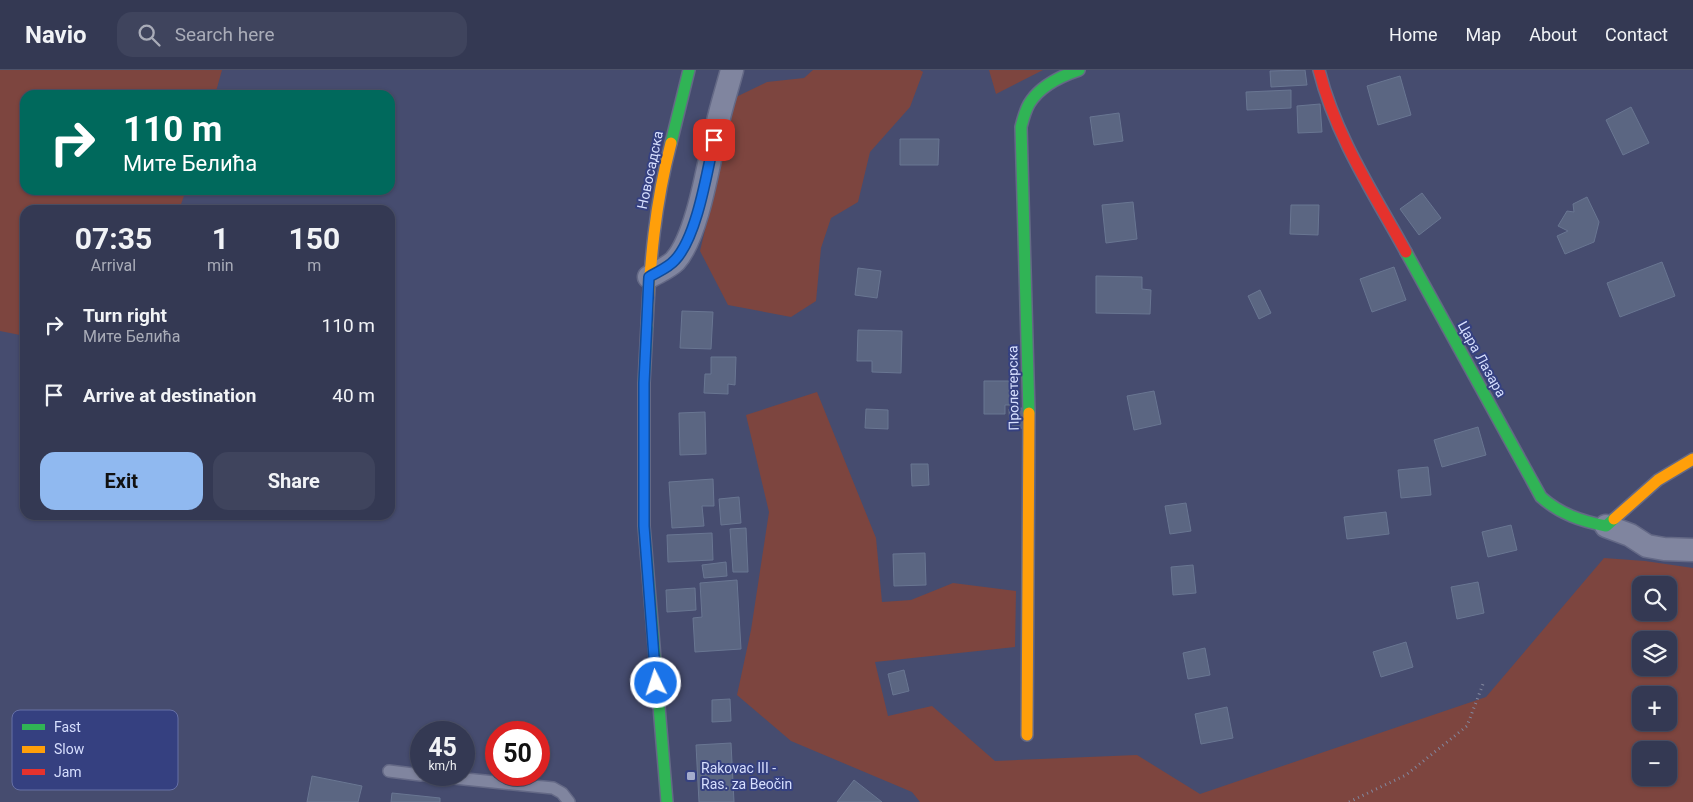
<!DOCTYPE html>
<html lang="en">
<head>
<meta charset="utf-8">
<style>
	:root { --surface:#343953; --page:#3f445d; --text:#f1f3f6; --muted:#a9acb8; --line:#4e536a; --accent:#90b9f0 }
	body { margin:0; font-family:Roboto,sans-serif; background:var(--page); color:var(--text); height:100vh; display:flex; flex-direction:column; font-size:19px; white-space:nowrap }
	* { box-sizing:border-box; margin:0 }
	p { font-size:16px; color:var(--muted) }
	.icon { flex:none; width:28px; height:28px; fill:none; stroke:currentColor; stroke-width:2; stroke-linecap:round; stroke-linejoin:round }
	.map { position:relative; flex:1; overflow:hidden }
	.details { position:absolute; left:20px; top:135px; width:375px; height:315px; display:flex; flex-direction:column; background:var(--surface); border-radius:15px; box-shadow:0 1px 4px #0004,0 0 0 1px var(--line) }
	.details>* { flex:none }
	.guide { position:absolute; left:20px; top:20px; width:375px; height:105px; border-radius:15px; box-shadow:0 1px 4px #0004,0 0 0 1px var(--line); background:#00695c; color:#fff; overflow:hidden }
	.buttons { position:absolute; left:1632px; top:506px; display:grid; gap:10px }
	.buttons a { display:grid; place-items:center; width:45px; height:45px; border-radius:10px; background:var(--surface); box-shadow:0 1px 4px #0004,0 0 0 1px var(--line); font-size:25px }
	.speed { position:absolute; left:410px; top:651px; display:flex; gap:10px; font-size:25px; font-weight:700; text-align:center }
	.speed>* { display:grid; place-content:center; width:65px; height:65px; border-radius:50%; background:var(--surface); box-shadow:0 1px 4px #0004,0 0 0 1px var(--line); line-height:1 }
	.speed small { font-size:12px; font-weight:400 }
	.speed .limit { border:8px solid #d22; background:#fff; color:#111 }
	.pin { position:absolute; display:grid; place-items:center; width:42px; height:42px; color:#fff; margin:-21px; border-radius:10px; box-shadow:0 2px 8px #0006 }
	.me { position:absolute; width:55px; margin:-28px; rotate:356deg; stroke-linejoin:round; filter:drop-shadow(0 0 4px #0008) }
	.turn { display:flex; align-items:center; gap:18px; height:105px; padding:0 20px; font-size:22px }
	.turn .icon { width:65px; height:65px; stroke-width:2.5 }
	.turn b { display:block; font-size:35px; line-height:42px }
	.eta { display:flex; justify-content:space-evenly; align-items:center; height:85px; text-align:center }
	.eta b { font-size:30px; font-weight:700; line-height:35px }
	.primary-button { display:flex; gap:10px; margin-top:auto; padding:10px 20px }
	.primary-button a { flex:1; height:58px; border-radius:15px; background:var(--accent); color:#111; font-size:20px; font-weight:700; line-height:58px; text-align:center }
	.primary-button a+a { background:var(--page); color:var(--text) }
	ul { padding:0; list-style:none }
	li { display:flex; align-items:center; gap:15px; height:70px; padding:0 20px }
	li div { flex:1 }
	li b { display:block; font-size:19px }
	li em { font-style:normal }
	header { display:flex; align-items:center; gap:30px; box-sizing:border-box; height:70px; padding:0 25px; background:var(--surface); border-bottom:1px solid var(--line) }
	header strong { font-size:24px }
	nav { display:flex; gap:28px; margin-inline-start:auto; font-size:18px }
	.search { width:350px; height:45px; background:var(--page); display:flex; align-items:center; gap:12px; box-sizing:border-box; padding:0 18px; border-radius:15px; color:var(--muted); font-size:19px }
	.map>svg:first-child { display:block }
</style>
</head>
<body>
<header>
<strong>Navio</strong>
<div class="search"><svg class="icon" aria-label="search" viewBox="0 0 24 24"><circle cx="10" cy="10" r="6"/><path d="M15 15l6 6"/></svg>Search here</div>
<nav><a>Home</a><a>Map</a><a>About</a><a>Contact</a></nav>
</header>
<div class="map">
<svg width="1693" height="732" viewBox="0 0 1693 732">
	<rect width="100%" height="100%" fill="#464c6f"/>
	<path fill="#7d453f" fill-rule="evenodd" d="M0,0H222L215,25H25V120H186L179,140H25V266L0,261Z
		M813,0H920L923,2L910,37L870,82L858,132L831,148L821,178L816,231L791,247L728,235L700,181L736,27L767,12L804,8Z
		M989,0H1043L996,24Z
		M817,322L876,468L882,532L911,530L953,513L1016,521L1015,577L875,592L888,646L932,636L995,691L1137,685L1200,724L1486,627L1604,488L1645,491L1693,498V732H920L912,722L791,671L737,625L751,560L769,442L746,345ZM1641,515H1669V542H1641ZM1641,570H1669V598H1641ZM1641,625H1669V652H1641ZM1641,680H1669V708H1641Z"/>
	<path fill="#5b6682" stroke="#697692" d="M1305,0L1307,15L1271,17L1270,1Z
		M1400,6L1411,45L1378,55L1367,16Z
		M1291,20V38L1247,40L1246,22Z
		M1320,34L1322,62L1298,63L1297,36Z
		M1631,37L1649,73L1623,85L1606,50Z
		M1119,43L1123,71L1094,75L1090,47Z
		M900,69H939L938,95H900Z
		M1422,123L1441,148L1419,165L1400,139Z
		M1587,127L1599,152L1594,172L1565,184L1557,166L1568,161L1558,156L1567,141L1574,142L1573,134Z
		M1133,132L1137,169L1106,173L1102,135Z
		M1291,135H1319L1318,165L1290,164Z
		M1662,192L1675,226L1620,247L1607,213Z
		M1394,197L1406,230L1372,242L1360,209Z
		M858,198L881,201L877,228L855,225Z
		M1096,206L1142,207V219L1151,220L1150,244L1096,243Z
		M1260,220L1271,243L1259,249L1248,226Z
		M682,241L713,242L711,279L680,278Z
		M858,260L902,261L901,303L872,302V291H857Z
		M711,287H736L735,315L728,314V324L704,323L705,304H711Z
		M984,311H1016L1015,335H1005V344H984Z
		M1154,321L1161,354L1134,360L1127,326Z
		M1022,338L1023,358L1010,359L1009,339Z
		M866,339L888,340V359L865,358Z
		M705,342L706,384L680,385L679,343Z
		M1478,357L1486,385L1442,397L1434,370Z
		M911,394H928L929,415L912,416Z
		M1428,397L1431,425L1401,428L1398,400Z
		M713,409L714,436H702L704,456L672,458L669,412Z
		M739,427L741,453L721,455L719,429Z
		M1186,433L1191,461L1170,464L1165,436Z
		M1386,442L1389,464L1347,469L1344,447Z
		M1511,455L1517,480L1488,487L1482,462Z
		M746,458L748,502H733L730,459Z
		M712,463L713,490L668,492L667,465Z
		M925,483L926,515L894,516L893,484Z
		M726,492L727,506L704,508L702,495Z
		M1193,495L1196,523L1173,525L1171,497Z
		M737,510L741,579L695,582L693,548L702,547L700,513Z
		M1478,512L1484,543L1457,549L1451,517Z
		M695,518L696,540L667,542L666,520Z
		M1406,572L1413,597L1381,607L1373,582Z
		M1205,578L1210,605L1188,609L1183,583Z
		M904,600L909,621L893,625L888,604Z
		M730,629L731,651L712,652V630Z
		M1227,637L1233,668L1201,674L1195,644Z
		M731,673L734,732H699L696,675Z
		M312,706L362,716L358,732H307Z
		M854,710L882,732H837Z
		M392,723L440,728V732H391Z"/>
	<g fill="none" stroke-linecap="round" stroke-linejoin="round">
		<defs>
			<path id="lane" d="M389,701L421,705
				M425,705L553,718L562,723L569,732"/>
			<path id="street" d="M649,207C657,202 668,198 675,191C698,166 709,90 717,56C721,37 727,19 732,0
				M1606,456L1630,465L1647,476L1664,479L1693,480"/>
			<path id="fast" d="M671,73L689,0
				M1406,182L1541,427C1560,444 1581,451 1606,456L1614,449
				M647,255L644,313V456L667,732
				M1029,343L1021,57C1023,49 1025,41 1029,34C1039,17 1061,6 1079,0"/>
			<path id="slow" d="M647,255C650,192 655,134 671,73
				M1614,449L1658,410L1693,389
				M1027,665L1029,343"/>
			<path id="jam" d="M1319,0C1335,65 1374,124 1406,182"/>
		</defs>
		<use href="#lane" stroke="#646986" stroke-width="14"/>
		<use href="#street" stroke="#646986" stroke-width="25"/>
		<use href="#fast" stroke="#646986" stroke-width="14"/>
		<use href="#slow" stroke="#646986" stroke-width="14"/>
		<use href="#jam" stroke="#646986" stroke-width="14"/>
		<path stroke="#83889f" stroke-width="3" stroke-dasharray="1 4" stroke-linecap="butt" d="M1349,732L1406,705L1467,656L1483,614"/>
		<use href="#lane" stroke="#80859f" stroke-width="11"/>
		<use href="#street" stroke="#80859f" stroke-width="22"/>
		<use href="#fast" stroke="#30b455" stroke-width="11"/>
		<use href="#slow" stroke="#ff9f0a" stroke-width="11"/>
		<use href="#jam" stroke="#e5322d" stroke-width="11"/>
	</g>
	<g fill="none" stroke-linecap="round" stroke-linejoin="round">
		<defs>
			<path id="route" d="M656,613L644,456V313L649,207C657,202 668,198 675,190C697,167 707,102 714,70"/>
		</defs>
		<use href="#route" stroke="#114b97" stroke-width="12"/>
		<use href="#route" stroke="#1a73e8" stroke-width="9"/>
	</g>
	<rect fill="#a4accc" stroke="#354080" stroke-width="2" x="686" y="701" width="10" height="10" rx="2.5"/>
	<g text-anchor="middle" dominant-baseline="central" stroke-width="4" stroke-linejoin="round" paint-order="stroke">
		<g font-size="14" fill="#d7dffe" stroke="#354080">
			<text transform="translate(650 100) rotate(-78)">Новосадска</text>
			<text transform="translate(1482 289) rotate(61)">Цара Лазара</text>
			<text transform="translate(1013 318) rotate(-91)">Пролетерска</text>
		</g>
		<g font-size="14" fill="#d7dffe" stroke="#354080" text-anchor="start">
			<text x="701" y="698">Rakovac III -<tspan x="701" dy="16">Ras. za Beočin</tspan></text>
		</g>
	</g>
	<rect x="12" y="640" width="166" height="80" rx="8" fill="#354080" stroke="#6670a6" stroke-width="1"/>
	<rect x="22" y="654" width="23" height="6" fill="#30b455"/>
	<rect x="22" y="676" width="23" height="7" fill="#ff9f0a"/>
	<rect x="22" y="699" width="23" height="6" fill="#e5322d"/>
	<g font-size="14" fill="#d7dffe">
		<text x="54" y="662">Fast</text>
		<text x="54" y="684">Slow</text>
		<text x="54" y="707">Jam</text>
	</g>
</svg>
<div class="buttons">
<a><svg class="icon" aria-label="search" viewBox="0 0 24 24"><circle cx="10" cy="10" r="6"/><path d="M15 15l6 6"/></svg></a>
<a><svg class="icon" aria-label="layers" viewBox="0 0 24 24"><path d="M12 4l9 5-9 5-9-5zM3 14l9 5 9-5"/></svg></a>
<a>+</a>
<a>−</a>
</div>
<div class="speed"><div>45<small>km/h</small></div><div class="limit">50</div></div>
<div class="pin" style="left:714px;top:70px;background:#d93025"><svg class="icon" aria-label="arrive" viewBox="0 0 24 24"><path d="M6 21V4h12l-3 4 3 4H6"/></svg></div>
<svg class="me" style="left:656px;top:613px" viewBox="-20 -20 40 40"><circle r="17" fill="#1a73e8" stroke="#fff" stroke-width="3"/><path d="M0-11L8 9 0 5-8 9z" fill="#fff"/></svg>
<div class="guide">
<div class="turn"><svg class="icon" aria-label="right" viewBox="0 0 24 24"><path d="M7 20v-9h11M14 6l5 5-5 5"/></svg><div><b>110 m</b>Мите Белића</div></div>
</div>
<section class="details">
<div class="eta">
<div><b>07:35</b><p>Arrival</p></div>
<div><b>1</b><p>min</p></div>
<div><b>150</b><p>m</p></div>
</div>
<ul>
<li><svg class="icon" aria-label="right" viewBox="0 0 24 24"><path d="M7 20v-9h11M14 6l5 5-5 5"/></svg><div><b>Turn right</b><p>Мите Белића</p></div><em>110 m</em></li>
<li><svg class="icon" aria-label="arrive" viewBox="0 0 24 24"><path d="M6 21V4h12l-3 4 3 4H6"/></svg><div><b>Arrive at destination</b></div><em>40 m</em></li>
</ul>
<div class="primary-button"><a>Exit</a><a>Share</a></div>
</section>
</div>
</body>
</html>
